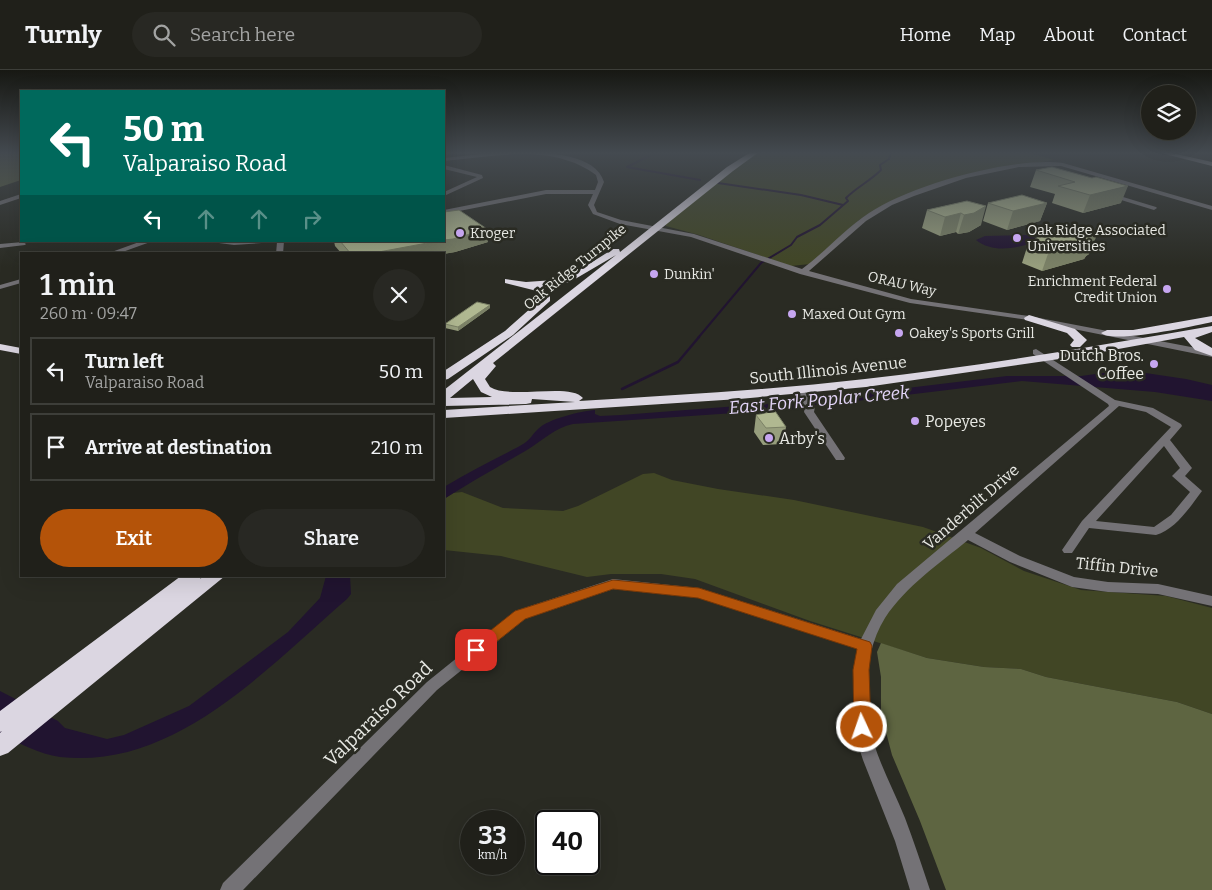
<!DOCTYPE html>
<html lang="en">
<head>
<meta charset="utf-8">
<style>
	:root { --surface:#20201a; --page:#282823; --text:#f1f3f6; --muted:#a2a3a2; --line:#3d3e39; --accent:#b45309 }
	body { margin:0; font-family:Bitter,serif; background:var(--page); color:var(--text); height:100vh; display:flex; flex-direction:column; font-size:19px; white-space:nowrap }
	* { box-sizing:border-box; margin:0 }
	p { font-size:16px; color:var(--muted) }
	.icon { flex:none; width:28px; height:28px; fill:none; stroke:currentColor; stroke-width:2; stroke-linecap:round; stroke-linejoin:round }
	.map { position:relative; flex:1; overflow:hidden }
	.panel { position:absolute; left:20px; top:182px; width:425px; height:325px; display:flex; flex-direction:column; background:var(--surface); border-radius:0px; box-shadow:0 5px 20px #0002,0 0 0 1px var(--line) }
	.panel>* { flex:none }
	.banner { position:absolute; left:20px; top:20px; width:425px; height:152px; border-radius:0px; box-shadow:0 5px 20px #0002,0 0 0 1px var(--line); background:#00695c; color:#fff; overflow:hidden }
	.buttons { position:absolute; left:1141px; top:15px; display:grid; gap:10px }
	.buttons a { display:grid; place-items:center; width:55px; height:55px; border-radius:50%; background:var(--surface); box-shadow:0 5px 20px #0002,0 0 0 1px var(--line); font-size:25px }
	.speed { position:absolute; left:460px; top:740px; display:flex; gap:10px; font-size:25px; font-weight:700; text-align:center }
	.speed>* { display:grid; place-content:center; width:65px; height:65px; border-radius:50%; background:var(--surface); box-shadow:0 5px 20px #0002,0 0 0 1px var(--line); line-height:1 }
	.speed small { font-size:12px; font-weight:400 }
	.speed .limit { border:2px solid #111; border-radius:8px; background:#fff; color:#111 }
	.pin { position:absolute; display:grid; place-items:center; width:42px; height:42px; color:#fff; margin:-21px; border-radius:10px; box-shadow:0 2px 8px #0006 }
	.me { position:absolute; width:55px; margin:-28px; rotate:357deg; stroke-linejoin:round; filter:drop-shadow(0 0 4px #0008) }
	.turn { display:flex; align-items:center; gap:18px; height:105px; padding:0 20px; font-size:22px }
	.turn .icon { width:65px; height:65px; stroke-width:2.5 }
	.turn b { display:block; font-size:35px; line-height:42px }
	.lanes { display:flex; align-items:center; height:48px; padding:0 20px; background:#0003; justify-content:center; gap:25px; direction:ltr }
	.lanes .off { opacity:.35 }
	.round { display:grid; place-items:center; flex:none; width:52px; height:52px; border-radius:26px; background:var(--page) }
	.headline { display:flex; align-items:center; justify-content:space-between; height:85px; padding:0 20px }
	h1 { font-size:30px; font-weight:600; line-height:38px }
	.action { display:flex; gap:10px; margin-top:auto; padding:10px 20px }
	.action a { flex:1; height:58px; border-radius:30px; background:var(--accent); color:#fff; font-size:20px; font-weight:600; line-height:58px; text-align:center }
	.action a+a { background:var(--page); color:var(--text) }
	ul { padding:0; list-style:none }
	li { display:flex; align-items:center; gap:15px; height:68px; margin:0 10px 8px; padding:0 10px; border:2px solid var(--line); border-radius:0px }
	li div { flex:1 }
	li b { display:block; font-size:19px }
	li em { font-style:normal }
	header { display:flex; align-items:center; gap:30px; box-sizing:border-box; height:70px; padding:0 25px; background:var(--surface); border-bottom:1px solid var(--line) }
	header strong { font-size:24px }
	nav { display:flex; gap:28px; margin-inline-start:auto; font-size:18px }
	.search { width:350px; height:45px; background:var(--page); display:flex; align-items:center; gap:12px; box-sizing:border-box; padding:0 18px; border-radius:28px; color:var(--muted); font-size:19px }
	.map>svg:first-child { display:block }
</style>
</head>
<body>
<header>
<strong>Turnly</strong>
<div class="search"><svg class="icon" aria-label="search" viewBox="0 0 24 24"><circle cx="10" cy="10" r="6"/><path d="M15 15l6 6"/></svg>Search here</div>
<nav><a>Home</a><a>Map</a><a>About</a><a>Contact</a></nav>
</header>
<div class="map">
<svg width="1212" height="820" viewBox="0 0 1212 820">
	<rect width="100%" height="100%" fill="#2a2b23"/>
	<path fill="#414625" d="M759,82H1028L1053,90L966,106L891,131L859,150L810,194L791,196L699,165L666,156L665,154L741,92Z
		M654,403L672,410L718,419L794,430L923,457L981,478L1024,501L1081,520L1166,526L1212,538V644L1177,632L1046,607L1021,599L984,597L927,588L810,551L695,509L661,504H611L587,507L501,486L444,480V429L453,423L462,422L503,438L563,441L578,436L643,404Z"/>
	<path fill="#5e6541" d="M0,82H21V110L0,117Z
		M881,573L927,588L984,597L1021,599L1046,607L1177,632L1212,644V820H946L920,751L892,685L881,643V607L877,582Z"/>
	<path fill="#211430" d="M1027,165L1041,170C1021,177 995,185 976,170L985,166Z
		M1125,300L1186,309L1212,315V331L1155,322L1022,311L823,335H799L795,339L573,354C555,358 543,370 527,380C499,396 471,412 444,429V417C468,402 493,390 518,377C530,371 530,367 538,359C548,349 581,341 595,340V344L600,346L621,345L791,332L1007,306H1081Z
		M326,506H350L351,524L347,529C268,597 175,700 60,687C39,684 19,673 0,664V621L58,651L65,658L107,669L124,665L189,636L288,562L320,528Z"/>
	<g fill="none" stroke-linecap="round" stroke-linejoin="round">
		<path stroke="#211430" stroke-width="2" d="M657,82L627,97L700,110
			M718,113L801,125L843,135
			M698,268L761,193L791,175L797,167L820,155L848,131L846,128C857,117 870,111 881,100L880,95L889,89L891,83"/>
		<path stroke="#211430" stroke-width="2.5" d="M622,319L678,292L699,267"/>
		<path fill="#747276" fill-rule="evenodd" d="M501,82C528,82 595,79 604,112L594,135L597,142L621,150L694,164L802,199C826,181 845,159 869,143C910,115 1014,86 1063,93L1212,136V140L1061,96L1019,97L966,108L914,126L892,135L866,151L809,201L911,229L1029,246L1212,281V287L1029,250L910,233L800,204L691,167L620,154L593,144L588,135L593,124H546L444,144V140L546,120H595L598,112L596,105C552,73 495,86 444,91V88Z
			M444,95L482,105L483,108L444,126V122L477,107L444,99Z
			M1110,123L1156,137L1157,138L1154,140L1108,126Z
			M21,124V128L0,135V131Z
			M142,171H153L117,184H106Z
			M204,171H284L283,184H276L277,172L234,175Z
			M23,172L26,174L25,175L0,178V174Z
			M21,209V213L0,219V215Z
			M1036,279L1115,330L1153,338L1181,354L1182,356L1170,370L1192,398L1185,406L1202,421C1190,437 1176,459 1156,465L1089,458L1072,483H1064L1062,480L1082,451L1171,357L1146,342L1119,336L975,463L1020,486L1074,507L1108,512L1158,514L1212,526V536L1158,524L1108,522L1072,517L1010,492L968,470C939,494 906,516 885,548C863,583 862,636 874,674C882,699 895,723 905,748C914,772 922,796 930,820H910L895,771L863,690L855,665L853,619L858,579L699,528L613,519L525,549L437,620L243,820H220L223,813L427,612L515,541L613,509L699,518L861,569L876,540L897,514L1109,336L1108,334L1033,284V280ZM1164,376L1180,398L1172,406L1190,422L1171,445L1154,457L1096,451Z
			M799,317L802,318L815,337L814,342L845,388L844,390H836L804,342L805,337L794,320Z"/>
		<path fill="#bebac3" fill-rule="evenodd" d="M1157,82H1167L1212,92V96Z"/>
		<path fill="#dbd6e1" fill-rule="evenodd" d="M751,82H759L733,101L493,293L496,296L485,309L490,317C511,330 570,312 583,328L579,331C674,325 770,320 865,309C981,296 1097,276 1212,256V262L1195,268L1212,278V286L1195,280L1184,267L1080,286L866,317L739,329L444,348V340L575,332L532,329L531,333L526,334L444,336V320L616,185L570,212L542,218L550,226V231L513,265L448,309L444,310V301L505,261L540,230V227L533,220L505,213V209L526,212L554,210L573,204L613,179H619L620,182L727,97ZM473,309L481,322L492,327L450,328Z
			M1029,245L1075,259L1087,270L1080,277H1072L1070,275L1074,270L1067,263L1025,250L1024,248Z
			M1212,246V252C1194,256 1113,274 1101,263L1107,260H1133Z
			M0,274L21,278V284L0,280Z
			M181,506H202L200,509L204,506H225L8,683L0,686V663L2,661L0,662V641Z"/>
	</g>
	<path fill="#979e7d" d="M1052,97L1121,133L1083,143L1052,133L1055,124L1030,117L1036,100Z
		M967,131L981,155L969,162L958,164L956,162L940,166L922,158L927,140Z
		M988,133H1047L1040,151L1007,160L983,151Z
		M334,171H444L488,172L455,182L443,184H342L335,176Z
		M1028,174L1089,184L1086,186L1084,189L1042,201L1022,193Z
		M490,238L458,261L445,258V254Z
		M756,345L786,357L783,374L763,375L754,362Z"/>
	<path fill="#7b8166" d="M1128,116L1121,133L1083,143L1090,125Z
		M1047,133L1040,151L1007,160L1013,141Z
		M986,136L981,155L969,162L958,164L964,145Z
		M961,143L956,162L940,166L945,147Z
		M487,159L488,172L455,182L443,184H368L438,171H444V170Z
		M1097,165L1089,184L1086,186L1084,189L1042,201L1049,181Z
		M490,235V238L458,261V257Z"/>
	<path fill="#b0b891" stroke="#7b8166" d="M1052,97L1092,108L1096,107L1128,116L1090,125L1058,116L1075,112L1036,100Z
		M1022,125L1047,133L1013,141L988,133Z
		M967,131L986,136L974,143L964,145L961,143L945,147L927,140Z
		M459,140L487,159L453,169L444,170V142Z
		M1081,160L1097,165L1088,168L1092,169L1049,181L1028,174L1044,163L1052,162L1059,165Z
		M340,171H438L368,184H351Z
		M477,232L490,235L458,257L445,254Z
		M775,341L786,357L766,358L756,345Z"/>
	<linearGradient id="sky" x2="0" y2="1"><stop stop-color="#171813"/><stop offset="0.42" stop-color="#444a50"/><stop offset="1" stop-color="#444a50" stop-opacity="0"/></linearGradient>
	<rect width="1212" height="197" fill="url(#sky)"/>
	<path fill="#b45309" stroke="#753606" d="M613,510L699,518L870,572L872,576L869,600L871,657L868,662L862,664L857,662L854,657L853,600L857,579L698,528L613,519L525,549L481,584H471L469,580L471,576L515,541Z"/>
	<g fill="#c6a6f0" stroke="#2a2b23" stroke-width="2">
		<circle cx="460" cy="163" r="5"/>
		<circle cx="1017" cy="168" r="5"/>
		<circle cx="654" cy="204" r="5"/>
		<circle cx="1167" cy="219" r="5"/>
		<circle cx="792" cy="244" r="5"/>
		<circle cx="899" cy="263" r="5"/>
		<circle cx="1154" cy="294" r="5"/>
		<circle cx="915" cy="351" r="5"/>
		<circle cx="769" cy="368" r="5"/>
	</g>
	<g text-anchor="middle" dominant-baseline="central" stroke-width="5" stroke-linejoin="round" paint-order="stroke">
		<g font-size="14" fill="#e7e8e3" stroke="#2a2b23" text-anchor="start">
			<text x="1027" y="160">Oak Ridge Associated<tspan x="1027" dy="16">Universities</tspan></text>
			<text x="470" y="163">Kroger</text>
			<text x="664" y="204">Dunkin'</text>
			<text x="1157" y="211" text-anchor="end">Enrichment Federal<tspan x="1157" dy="16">Credit Union</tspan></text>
			<text x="802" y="244">Maxed Out Gym</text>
			<text x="909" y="263">Oakey's Sports Grill</text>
		</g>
		<g font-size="14" fill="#e7e8e3" stroke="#2a2b23">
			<text transform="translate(575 197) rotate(-39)">Oak Ridge Turnpike</text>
			<text transform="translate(902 214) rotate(13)">ORAU Way</text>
		</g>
		<g font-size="16" fill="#e7e8e3" stroke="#2a2b23" text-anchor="start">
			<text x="1144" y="285" text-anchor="end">Dutch Bros.<tspan x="1144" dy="18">Coffee</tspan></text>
			<text x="925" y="351">Popeyes</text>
			<text x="779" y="368">Arby's</text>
		</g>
		<g font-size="16" fill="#e7e8e3" stroke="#2a2b23">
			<text transform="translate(828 300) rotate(-6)">South Illinois Avenue</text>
			<text transform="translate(971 437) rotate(-41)">Vanderbilt Drive</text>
			<text transform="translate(1117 497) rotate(6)">Tiffin Drive</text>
		</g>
		<g font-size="18" font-style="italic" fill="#e3d5f8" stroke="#2a2b23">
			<text transform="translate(819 330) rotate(-5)">East Fork Poplar Creek</text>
		</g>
		<g font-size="19" fill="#e7e8e3" stroke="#2a2b23">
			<text transform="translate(378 644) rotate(-44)">Valparaiso Road</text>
		</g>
	</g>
</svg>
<div class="buttons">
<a><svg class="icon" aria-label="layers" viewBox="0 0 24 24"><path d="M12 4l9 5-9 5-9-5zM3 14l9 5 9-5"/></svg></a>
</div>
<div class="speed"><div>33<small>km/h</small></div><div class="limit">40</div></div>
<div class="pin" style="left:476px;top:580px;background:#d93025"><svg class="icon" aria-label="arrive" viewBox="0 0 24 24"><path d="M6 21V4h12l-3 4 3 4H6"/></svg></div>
<svg class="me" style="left:862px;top:657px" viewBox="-20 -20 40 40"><circle r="17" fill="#b45309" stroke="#fff" stroke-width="3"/><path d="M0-11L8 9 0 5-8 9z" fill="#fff"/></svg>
<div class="banner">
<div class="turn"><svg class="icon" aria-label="left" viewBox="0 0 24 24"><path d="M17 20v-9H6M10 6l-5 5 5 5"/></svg><div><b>50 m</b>Valparaiso Road</div></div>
<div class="lanes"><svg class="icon" aria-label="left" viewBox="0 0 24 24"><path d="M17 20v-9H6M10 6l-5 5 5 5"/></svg><svg class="icon off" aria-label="ahead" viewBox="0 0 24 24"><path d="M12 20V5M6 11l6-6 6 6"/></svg><svg class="icon off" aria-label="ahead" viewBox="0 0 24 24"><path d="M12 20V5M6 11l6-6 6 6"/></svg><svg class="icon off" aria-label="right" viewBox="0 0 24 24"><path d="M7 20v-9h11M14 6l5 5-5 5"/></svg></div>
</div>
<section class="panel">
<div class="headline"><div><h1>1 min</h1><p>260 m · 09:47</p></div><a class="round"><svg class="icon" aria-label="close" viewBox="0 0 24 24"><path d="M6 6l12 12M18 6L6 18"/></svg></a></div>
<ul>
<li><svg class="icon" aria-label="left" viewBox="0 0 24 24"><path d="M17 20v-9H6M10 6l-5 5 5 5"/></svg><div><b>Turn left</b><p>Valparaiso Road</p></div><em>50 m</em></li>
<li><svg class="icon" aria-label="arrive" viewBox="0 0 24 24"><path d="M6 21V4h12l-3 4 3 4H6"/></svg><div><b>Arrive at destination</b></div><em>210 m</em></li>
</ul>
<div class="action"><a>Exit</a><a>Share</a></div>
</section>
</div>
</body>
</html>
